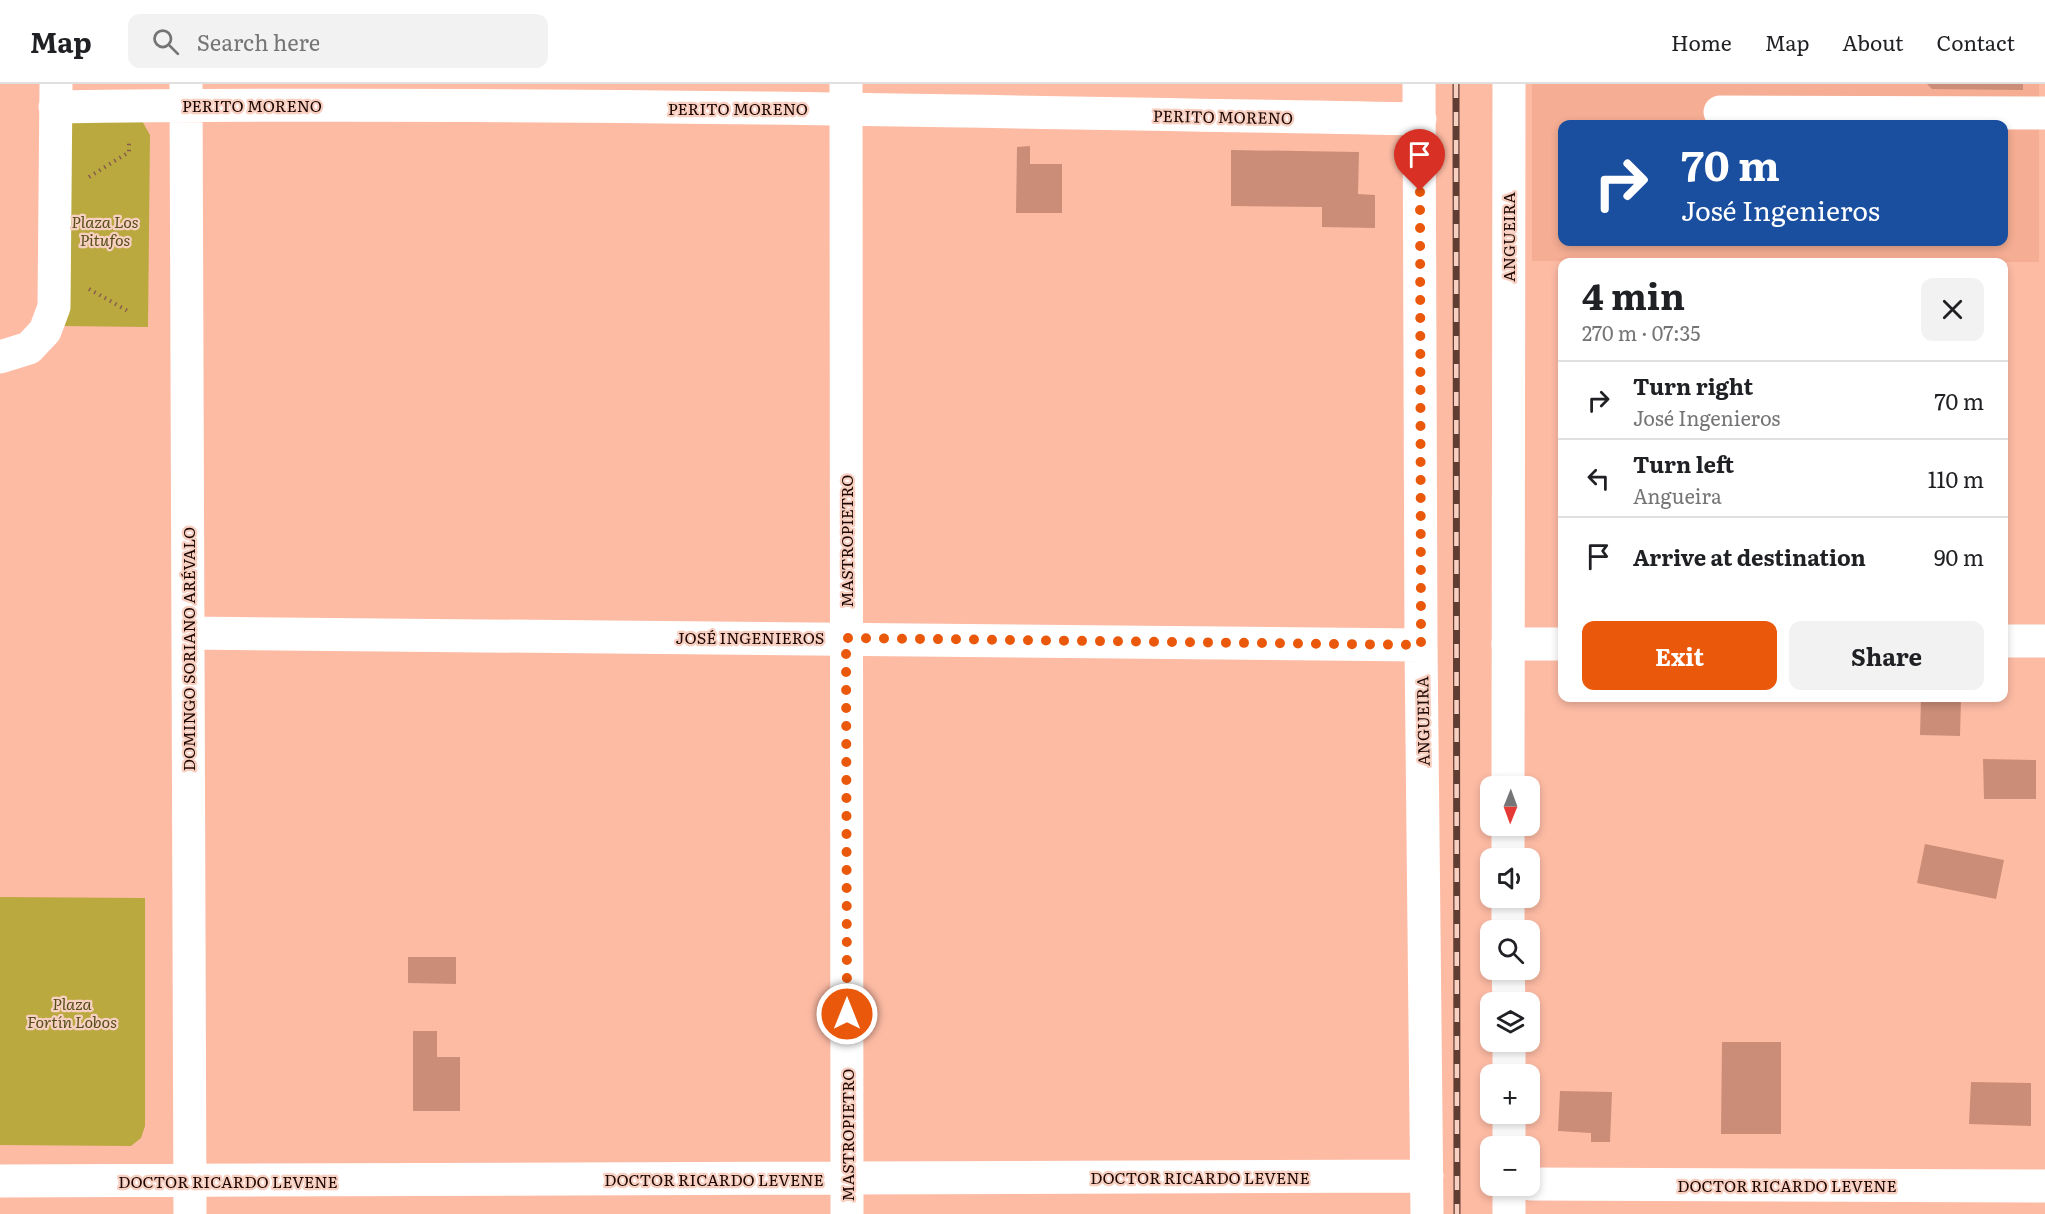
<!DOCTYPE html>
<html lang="en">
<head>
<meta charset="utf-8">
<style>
	:root { --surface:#fff; --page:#f2f2f2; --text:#202124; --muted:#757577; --line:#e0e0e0; --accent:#ea580c }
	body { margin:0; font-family:Literata,serif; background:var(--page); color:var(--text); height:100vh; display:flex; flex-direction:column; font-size:22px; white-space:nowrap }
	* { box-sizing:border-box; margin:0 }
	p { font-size:20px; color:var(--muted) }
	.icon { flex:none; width:33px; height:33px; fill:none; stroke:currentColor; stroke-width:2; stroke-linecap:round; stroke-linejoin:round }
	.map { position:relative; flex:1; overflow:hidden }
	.sheet { position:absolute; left:1558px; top:174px; width:450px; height:444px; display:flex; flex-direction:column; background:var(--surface); border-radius:12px; box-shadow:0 3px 9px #0003 }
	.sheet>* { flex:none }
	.banner { position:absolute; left:1558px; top:36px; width:450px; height:126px; border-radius:12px; box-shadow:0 3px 9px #0003; background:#1a4fa0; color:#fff; overflow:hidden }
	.needle { width:39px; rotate:181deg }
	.buttons { position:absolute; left:1480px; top:692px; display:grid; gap:12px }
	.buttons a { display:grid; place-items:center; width:60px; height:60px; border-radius:12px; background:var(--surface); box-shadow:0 3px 9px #0003; font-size:30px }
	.pin { position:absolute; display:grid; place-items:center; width:51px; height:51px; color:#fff; margin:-62px -26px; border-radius:50% 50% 50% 0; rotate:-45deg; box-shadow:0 0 6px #0007 }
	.pin .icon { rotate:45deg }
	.me { position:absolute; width:66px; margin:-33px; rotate:0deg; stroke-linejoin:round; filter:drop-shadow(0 0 4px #0008) }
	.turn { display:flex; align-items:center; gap:21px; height:126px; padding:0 24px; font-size:27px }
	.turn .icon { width:78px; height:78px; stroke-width:2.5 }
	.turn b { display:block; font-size:42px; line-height:51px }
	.round { display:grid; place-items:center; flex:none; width:63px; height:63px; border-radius:12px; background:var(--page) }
	.summary { display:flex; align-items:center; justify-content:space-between; height:102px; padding:0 24px }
	h1 { font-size:36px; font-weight:700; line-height:45px }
	.button { display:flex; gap:12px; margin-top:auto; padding:12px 24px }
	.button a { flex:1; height:69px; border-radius:12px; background:var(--accent); color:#fff; font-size:24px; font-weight:700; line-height:69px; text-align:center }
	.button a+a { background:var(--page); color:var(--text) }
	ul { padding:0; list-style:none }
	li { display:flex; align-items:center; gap:18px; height:78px; padding:0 24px; border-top:2px solid var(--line) }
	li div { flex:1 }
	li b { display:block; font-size:22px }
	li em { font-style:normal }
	header { display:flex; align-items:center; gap:36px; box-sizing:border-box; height:84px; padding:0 30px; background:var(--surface); border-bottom:2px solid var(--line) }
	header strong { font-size:28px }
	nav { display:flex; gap:33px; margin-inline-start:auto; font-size:21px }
	.search { width:420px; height:54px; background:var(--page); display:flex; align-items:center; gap:15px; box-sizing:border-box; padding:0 21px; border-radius:12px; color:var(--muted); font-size:22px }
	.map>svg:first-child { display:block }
</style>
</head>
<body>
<header>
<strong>Map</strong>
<div class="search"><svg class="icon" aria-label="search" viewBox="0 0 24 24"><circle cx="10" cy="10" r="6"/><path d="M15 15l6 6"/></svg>Search here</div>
<nav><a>Home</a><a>Map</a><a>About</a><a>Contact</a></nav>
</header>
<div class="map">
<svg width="2045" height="1130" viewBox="0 0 2045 1130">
	<rect width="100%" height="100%" fill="#fdbba4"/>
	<path fill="#f5ad93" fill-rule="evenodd" d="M1532,0H2039V178L1532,177ZM1563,40H2004V158H1563Z"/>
	<path fill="#baa93f" d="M76,35H141L150,51L148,243L60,242L62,50Z
		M0,813L145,814V1042L141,1054L131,1062L0,1061Z"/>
	<path fill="#cb8d77" d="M1927,0H2023V6L1932,5Z
		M1030,62V80H1062V129H1016L1017,63Z
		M1231,66L1359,68L1358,110L1375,111V144L1322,143V123L1231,122Z
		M1921,614H1961L1960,652L1920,651Z
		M1983,675L2036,676V715H1984Z
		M1925,760L2004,776L1996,815L1917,799Z
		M408,873H456V900L408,899Z
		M413,947H437V973H460V1027H413Z
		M1722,958H1781V1050H1721Z
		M1971,998L2031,999V1042L1969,1040Z
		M1560,1007L1612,1008L1610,1058H1591V1049L1558,1047Z"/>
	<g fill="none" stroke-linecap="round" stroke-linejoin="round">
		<path stroke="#885d4f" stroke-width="4" stroke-dasharray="1.5 4.5" stroke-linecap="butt" d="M89,93L129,68V57
			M89,205L128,227"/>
		<path stroke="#fff" stroke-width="33" d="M186,0L190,1130
			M846,0L847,1130
			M1419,0L1421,561L1427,1130
			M55,23C510,17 965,27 1420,35
			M1720,28L2045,29
			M0,273L29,264L45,247L54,223L56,2
			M188,549L1421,561
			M2004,557H2045
			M1508,560H1563
			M0,1097L1427,1092
			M1530,1100L2045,1102"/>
		<path stroke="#fff" stroke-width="33" d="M1508,702L1509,0
			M1508,741V774
			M1508,813V846
			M1508,885L1509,918
			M1509,957V990
			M1509,1029V1062
			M1509,1130V1101"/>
		<defs>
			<path id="rail" d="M1456,0L1457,1130"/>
		</defs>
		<use href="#rail" stroke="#603d32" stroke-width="7"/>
		<use href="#rail" stroke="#f8d0c2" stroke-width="4.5" stroke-dasharray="14" stroke-linecap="butt"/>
	</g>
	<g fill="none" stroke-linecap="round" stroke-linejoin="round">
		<path stroke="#ea580c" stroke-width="10" stroke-dasharray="0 18" d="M847,930L846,554L1421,561L1420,107"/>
	</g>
	<g text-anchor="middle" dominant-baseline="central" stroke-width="4.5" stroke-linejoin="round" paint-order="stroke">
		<g font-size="16" fill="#1d0702" stroke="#f8d0c2">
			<text x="252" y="21">PERITO MORENO</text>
			<text x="738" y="24">PERITO MORENO</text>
			<text transform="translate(1223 32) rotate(1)">PERITO MORENO</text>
			<text transform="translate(1508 153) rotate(-90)">ANGUEIRA</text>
			<text transform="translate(846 457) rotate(-90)">MASTROPIETRO</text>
			<text x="750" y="553">JOSÉ INGENIEROS</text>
			<text transform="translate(188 565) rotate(-90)">DOMINGO SORIANO ARÉVALO</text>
			<text transform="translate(1422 637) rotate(-91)">ANGUEIRA</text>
			<text transform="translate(847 1051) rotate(-90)">MASTROPIETRO</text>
			<text x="1200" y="1093">DOCTOR RICARDO LEVENE</text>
			<text x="714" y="1095">DOCTOR RICARDO LEVENE</text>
			<text x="228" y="1097">DOCTOR RICARDO LEVENE</text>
			<text x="1787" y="1101">DOCTOR RICARDO LEVENE</text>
		</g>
		<g font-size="16" font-style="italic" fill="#564e1a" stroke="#f8d0c2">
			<text x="105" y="137">Plaza Los<tspan x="105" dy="18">Pitufos</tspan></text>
			<text x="72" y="919">Plaza<tspan x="72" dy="18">Fortín Lobos</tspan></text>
		</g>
	</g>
</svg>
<div class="buttons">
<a><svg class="needle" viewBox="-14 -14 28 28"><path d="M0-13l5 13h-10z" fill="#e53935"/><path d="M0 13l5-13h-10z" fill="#757577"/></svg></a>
<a><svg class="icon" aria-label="sound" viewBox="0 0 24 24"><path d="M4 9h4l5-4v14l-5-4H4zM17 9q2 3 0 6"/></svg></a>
<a><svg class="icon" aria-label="search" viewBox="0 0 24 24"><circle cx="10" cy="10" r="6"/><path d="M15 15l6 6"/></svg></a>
<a><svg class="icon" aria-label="layers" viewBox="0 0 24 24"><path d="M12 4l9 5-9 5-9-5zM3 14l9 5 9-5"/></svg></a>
<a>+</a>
<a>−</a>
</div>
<div class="pin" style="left:1420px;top:107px;background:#d93025"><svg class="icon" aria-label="arrive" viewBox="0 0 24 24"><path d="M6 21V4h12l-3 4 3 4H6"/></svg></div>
<svg class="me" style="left:847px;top:930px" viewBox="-20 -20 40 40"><circle r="17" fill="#ea580c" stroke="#fff" stroke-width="3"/><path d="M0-11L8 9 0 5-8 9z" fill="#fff"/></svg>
<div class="banner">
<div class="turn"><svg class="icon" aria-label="right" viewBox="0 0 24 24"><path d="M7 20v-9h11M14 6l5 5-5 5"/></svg><div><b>70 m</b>José Ingenieros</div></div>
</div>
<section class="sheet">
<div class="summary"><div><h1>4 min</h1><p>270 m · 07:35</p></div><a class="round"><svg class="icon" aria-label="close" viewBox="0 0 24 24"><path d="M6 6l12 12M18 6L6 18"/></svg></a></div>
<ul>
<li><svg class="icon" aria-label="right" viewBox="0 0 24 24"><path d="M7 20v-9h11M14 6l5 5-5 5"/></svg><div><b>Turn right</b><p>José Ingenieros</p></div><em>70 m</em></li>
<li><svg class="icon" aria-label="left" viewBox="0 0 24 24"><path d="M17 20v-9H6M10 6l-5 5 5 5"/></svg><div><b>Turn left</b><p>Angueira</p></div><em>110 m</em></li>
<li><svg class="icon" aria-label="arrive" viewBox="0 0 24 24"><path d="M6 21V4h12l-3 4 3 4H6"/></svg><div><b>Arrive at destination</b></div><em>90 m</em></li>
</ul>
<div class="button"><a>Exit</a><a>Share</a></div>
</section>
</div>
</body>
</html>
